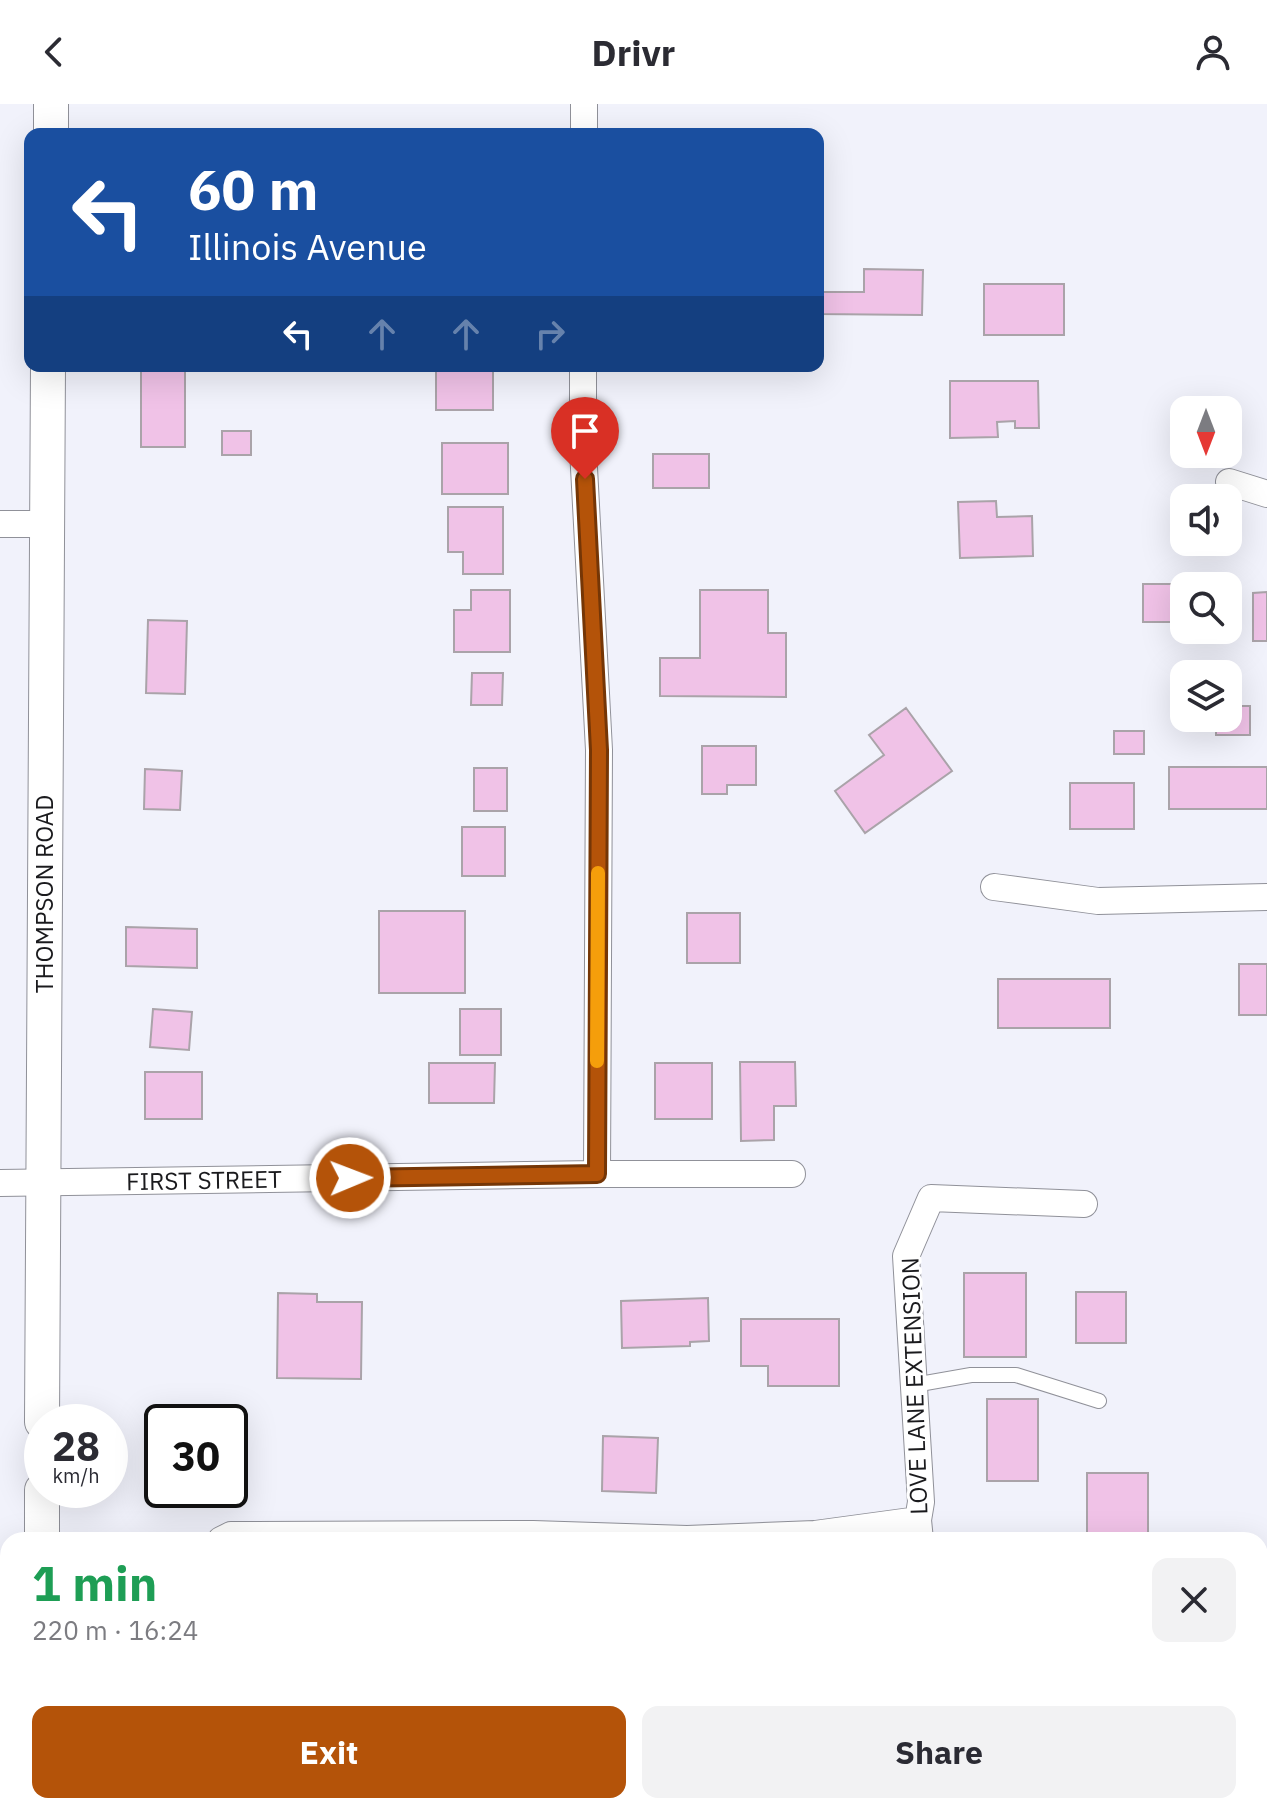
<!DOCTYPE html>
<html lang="en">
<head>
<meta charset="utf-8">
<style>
	:root { --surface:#fff; --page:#f2f2f3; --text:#2b2b33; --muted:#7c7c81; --accent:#b45309 }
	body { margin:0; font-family:"IBM Plex Sans",sans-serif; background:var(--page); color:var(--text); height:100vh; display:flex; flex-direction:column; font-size:30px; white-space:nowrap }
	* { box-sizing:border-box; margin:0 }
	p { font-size:26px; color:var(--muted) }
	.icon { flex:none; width:44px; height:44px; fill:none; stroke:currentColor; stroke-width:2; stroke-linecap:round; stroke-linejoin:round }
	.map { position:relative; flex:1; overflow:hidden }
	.details { position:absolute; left:0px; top:1428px; width:1268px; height:282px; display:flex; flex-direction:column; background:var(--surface); border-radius:24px 24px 0 0; box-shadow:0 8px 32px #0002 }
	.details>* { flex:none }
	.guide { position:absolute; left:24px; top:24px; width:800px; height:244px; border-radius:16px; box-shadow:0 8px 32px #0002; background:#1a4fa0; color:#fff; overflow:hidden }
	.needle { width:52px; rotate:180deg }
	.tools { position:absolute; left:1170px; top:292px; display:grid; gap:16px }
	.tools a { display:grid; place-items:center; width:72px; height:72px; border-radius:16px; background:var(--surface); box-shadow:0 8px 32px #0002; font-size:40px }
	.speed { position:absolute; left:24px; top:1300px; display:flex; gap:16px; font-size:40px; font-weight:700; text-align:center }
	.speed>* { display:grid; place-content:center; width:104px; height:104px; border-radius:50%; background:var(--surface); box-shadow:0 8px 32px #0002; line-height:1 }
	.speed small { font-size:20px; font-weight:400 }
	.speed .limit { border:4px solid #111; border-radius:12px; background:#fff; color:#111 }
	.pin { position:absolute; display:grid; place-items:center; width:68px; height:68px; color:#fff; margin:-82px -34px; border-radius:50% 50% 50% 0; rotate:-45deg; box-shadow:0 0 8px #0007 }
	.pin .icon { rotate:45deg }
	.me { position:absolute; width:88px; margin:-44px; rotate:89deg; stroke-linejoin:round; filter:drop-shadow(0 0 6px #0008) }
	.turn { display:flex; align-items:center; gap:28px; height:168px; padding:0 32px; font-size:36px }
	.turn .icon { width:104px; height:104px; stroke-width:2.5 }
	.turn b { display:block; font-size:56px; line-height:68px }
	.lanes { display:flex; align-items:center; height:76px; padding:0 32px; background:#0003; justify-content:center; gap:40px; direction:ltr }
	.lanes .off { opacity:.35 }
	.round { display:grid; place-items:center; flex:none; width:84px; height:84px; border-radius:16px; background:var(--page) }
	.headline { display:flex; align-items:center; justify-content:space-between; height:136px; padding:0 32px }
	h1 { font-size:48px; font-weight:800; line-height:60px; color:#1e9e55 }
	.button { display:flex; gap:16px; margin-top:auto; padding:16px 32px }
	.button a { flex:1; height:92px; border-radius:16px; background:var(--accent); color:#fff; font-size:32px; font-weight:800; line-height:92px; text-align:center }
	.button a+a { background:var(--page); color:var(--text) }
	header { display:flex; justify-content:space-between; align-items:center; height:104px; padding:0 32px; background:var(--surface); font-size:36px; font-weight:800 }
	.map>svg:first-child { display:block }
</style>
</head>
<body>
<header><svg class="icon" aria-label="back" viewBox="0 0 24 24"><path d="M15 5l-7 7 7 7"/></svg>Drivr<svg class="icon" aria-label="person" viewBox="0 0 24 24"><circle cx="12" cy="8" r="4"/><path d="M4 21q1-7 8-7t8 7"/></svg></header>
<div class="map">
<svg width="1267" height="1709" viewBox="0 0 1267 1709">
	<rect width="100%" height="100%" fill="#f1f2fb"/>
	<path fill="#f0c2e7" stroke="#aaa3a9" stroke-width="2" d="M864,165L923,166L922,211L818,210V188H864Z
		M984,180H1064V231H984Z
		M141,262H185V343H141Z
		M436,262H493V306H436Z
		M950,277H1038L1039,324H1015V317L997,318L998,333L950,334Z
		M222,327H251V351H222Z
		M442,339H508V390H442Z
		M653,350H709V384H653Z
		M996,397L997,413L1032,412L1033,452L960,454L958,398Z
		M448,403H503V470H463V448H448Z
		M1143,480H1197L1184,482V518H1143Z
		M471,486H510V548H454V506H471Z
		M700,486H768V529H786V593L660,592V554H700Z
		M1267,488V537H1253V489Z
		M148,516L187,517L185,590L146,589Z
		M472,569H503L502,601H471Z
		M1228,602H1250V631H1216V614H1228Z
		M906,604L952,667L865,729L835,687L884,651L869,631Z
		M1114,627H1144V650H1114Z
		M702,642H756V681H727V690H702Z
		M1169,663H1267V705H1169Z
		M474,664H507V707H474Z
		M145,665L182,667L180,706L144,705Z
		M1070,679H1134V725H1070Z
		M462,723H505V772H462Z
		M379,807H465V889H379Z
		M687,809H740V859H687Z
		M126,823L197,825V864L126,862Z
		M1239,860H1267V911H1239Z
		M998,875H1110V924H998Z
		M153,905L192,908L189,946L150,943Z
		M460,905H501V951H460Z
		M740,958H795L796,1002H774V1036L741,1037Z
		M429,959H495L494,999H429Z
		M655,959H712V1015H655Z
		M145,968H202V1015H145Z
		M964,1169H1026V1253H964Z
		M1076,1188H1126V1239H1076Z
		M278,1189L317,1190V1198H362L361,1275L277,1274Z
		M708,1194L709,1237L690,1238V1242L622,1244L621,1197Z
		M741,1215H839V1282H768V1262H741Z
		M987,1295H1038V1377H987Z
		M603,1332L658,1334L656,1389L602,1387Z
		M1087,1369H1148V1436H1087Z"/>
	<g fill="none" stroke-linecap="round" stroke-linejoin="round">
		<defs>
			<path id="service" d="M914,1281L971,1271H1016L1099,1297"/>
			<path id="minor" d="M584,30V0
				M583,262V345L599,646L597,1070
				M1229,378L1267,390
				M0,420H47
				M994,783L1098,797L1267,793
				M0,1079L597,1070H792
				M221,1436L231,1431L533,1430L687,1435L815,1430L918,1416
				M920,1436L918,1416L921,1398L906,1152L931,1094L1084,1100
				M0,1489H8"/>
			<path id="tertiary" d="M51,30V0
				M42,1318L48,262
				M42,1386V1436
				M42,1709V1702"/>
		</defs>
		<use href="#service" stroke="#909199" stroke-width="16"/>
		<use href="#minor" stroke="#909199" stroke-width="28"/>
		<use href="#tertiary" stroke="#909199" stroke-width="36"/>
		<use href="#service" stroke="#fff" stroke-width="14"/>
		<use href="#minor" stroke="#fff" stroke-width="26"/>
		<use href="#tertiary" stroke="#fff" stroke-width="34"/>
	</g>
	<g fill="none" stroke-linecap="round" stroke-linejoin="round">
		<defs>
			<path id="route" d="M350,1074L597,1070L599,646L585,375"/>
		</defs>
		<use href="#route" stroke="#753606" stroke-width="20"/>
		<use href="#route" stroke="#b45309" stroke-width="14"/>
		<path stroke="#f59e0b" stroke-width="14" d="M597,957L598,769"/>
	</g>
	<g text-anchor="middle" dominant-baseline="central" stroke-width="6" stroke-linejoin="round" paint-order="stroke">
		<g font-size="24" fill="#1a1a1d" stroke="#fff">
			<text transform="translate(44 790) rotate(-90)">THOMPSON ROAD</text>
			<text transform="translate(204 1076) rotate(-1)">FIRST STREET</text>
			<text transform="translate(914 1282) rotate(-92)">LOVE LANE EXTENSION</text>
		</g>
	</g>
</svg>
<div class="tools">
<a><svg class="needle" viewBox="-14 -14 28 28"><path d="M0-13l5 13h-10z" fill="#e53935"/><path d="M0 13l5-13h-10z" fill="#7c7c81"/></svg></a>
<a><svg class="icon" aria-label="sound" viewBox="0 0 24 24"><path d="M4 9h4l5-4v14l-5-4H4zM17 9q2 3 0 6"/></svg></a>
<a><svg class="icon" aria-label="search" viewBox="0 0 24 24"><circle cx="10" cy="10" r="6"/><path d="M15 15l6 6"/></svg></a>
<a><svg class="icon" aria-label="layers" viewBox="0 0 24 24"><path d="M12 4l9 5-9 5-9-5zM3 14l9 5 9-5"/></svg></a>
</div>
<div class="speed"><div>28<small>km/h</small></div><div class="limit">30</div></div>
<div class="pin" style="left:585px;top:375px;background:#d93025"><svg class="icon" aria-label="arrive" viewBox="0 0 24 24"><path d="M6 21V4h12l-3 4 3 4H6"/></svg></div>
<svg class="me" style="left:350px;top:1074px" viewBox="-20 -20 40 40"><circle r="17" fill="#b45309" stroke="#fff" stroke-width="3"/><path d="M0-11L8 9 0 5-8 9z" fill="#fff"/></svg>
<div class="guide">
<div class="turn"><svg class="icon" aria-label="left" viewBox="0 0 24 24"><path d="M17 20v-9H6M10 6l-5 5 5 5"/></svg><div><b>60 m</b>Illinois Avenue</div></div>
<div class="lanes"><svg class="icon" aria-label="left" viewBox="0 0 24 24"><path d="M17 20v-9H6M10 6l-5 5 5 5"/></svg><svg class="icon off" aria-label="ahead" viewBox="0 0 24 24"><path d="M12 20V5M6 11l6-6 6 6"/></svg><svg class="icon off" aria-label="ahead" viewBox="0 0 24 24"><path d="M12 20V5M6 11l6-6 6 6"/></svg><svg class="icon off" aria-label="right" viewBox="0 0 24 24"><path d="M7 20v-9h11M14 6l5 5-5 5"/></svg></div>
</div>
<section class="details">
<div class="headline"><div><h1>1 min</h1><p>220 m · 16:24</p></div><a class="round"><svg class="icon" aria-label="close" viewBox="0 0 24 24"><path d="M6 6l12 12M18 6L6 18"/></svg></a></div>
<div class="button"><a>Exit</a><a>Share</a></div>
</section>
</div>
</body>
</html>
